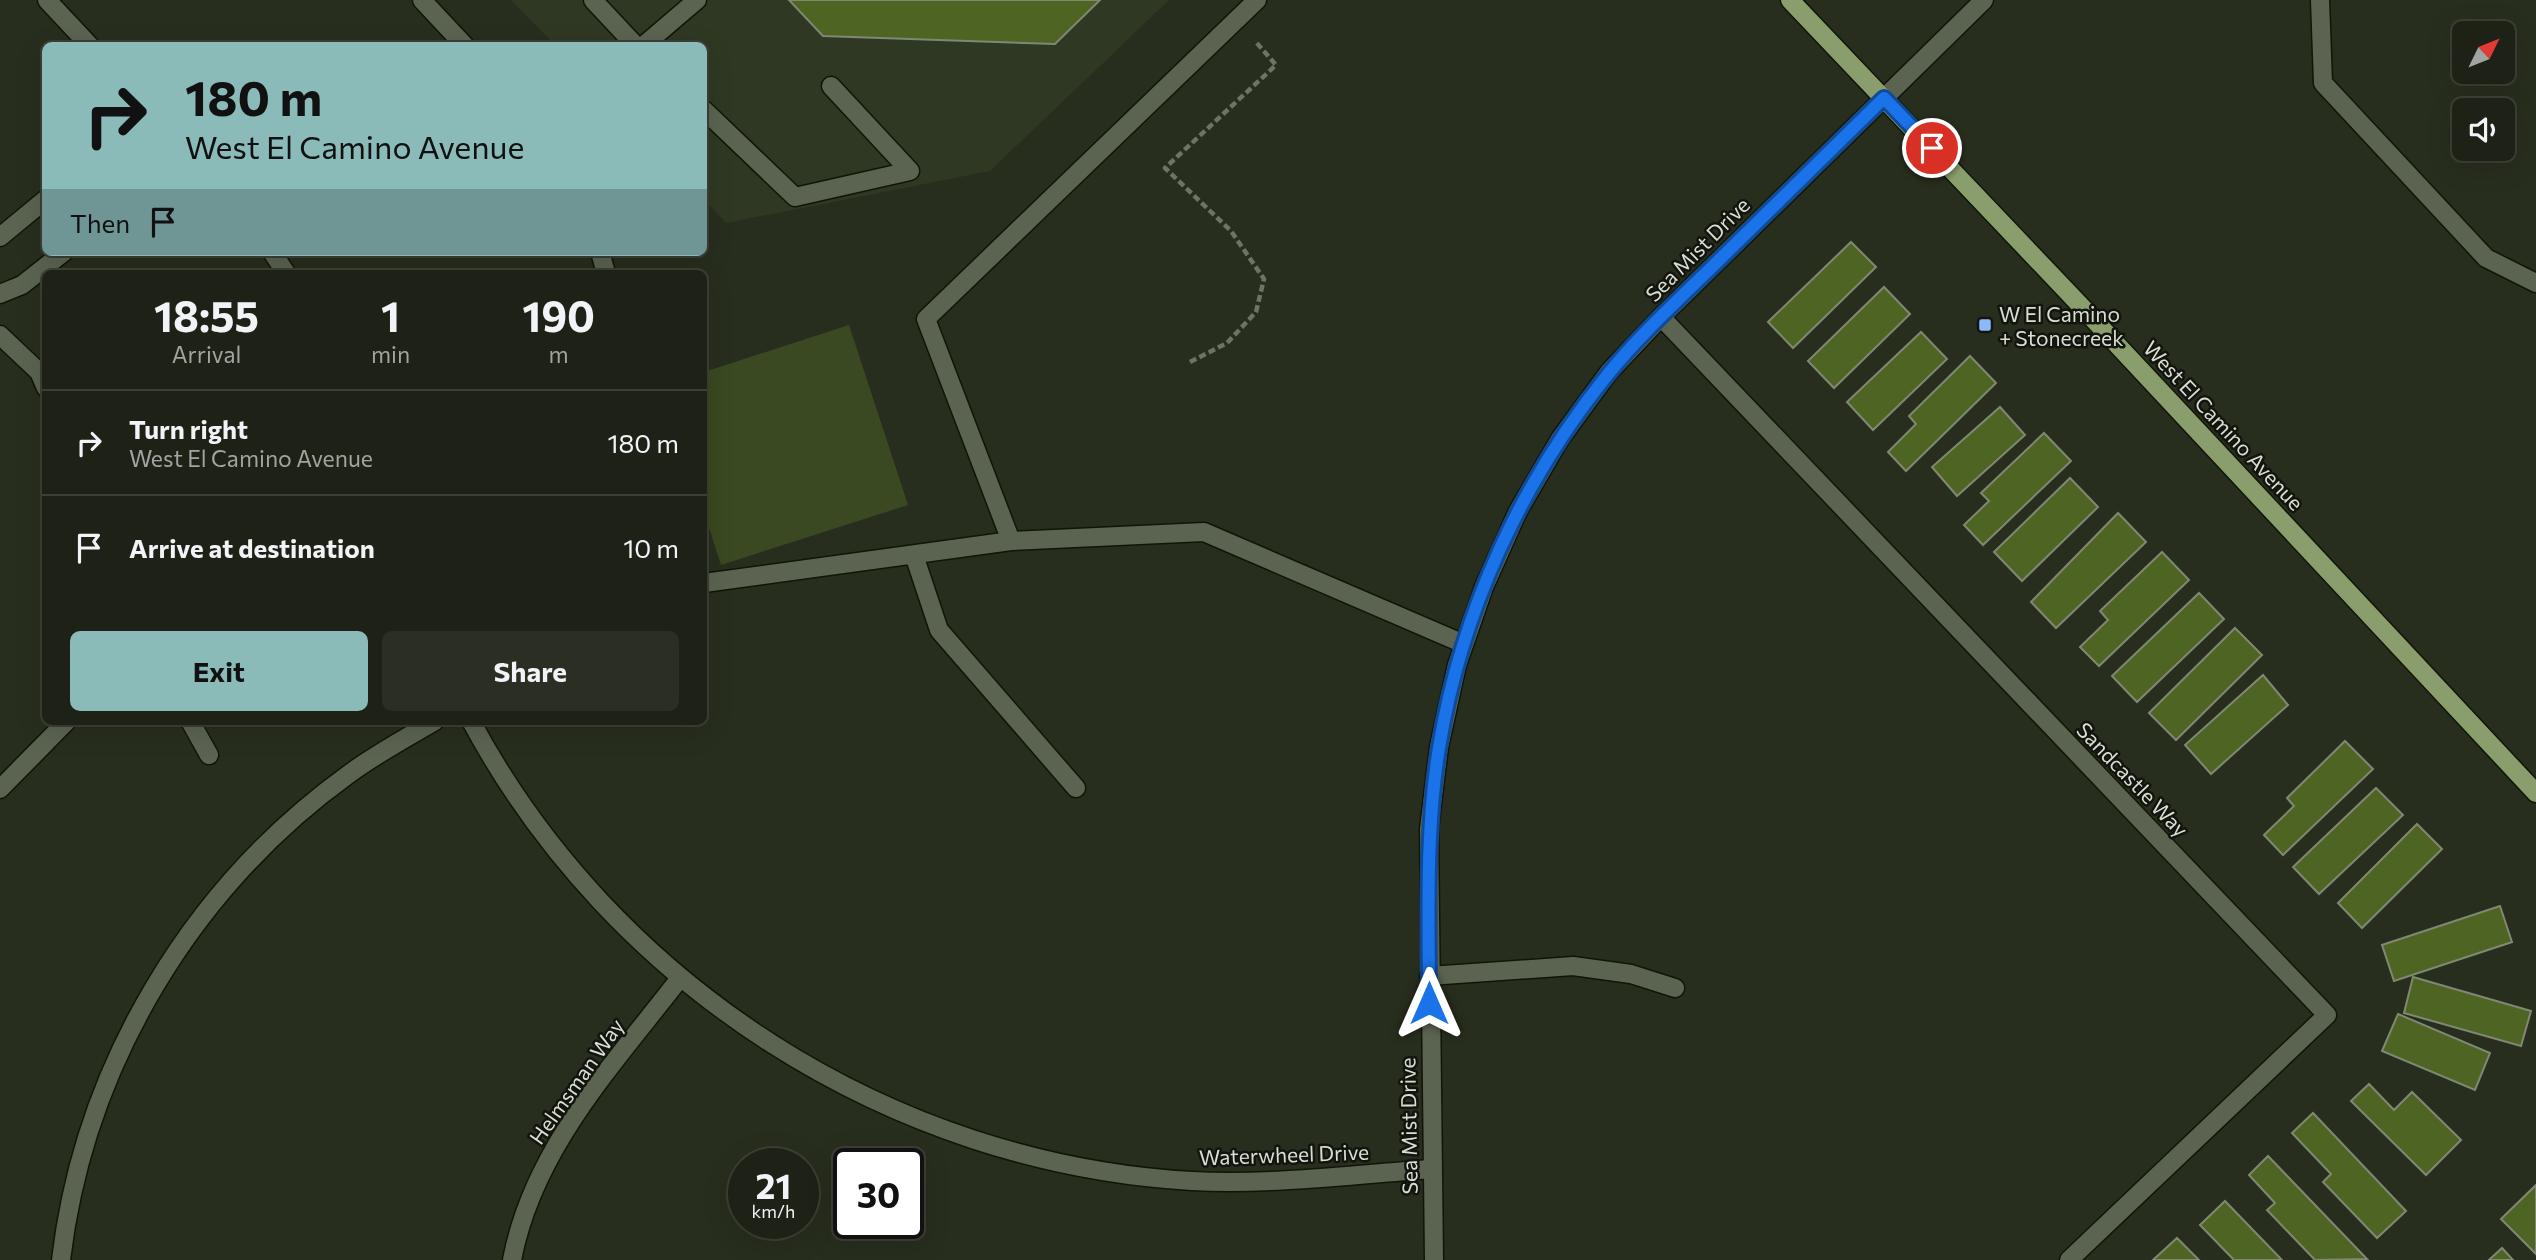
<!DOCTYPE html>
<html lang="en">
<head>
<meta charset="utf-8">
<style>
	:root { --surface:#1e2216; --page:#2b2f23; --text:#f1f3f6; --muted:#a1a4a1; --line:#3c3f35; --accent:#8bbbb9 }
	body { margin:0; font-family:Commissioner,sans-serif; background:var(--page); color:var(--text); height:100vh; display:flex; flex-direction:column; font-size:26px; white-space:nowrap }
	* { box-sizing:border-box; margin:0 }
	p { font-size:23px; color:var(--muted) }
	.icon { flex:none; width:38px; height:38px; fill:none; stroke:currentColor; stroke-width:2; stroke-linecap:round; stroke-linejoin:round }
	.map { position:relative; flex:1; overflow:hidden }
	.side { position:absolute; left:42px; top:270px; width:665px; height:455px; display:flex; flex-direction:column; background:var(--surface); border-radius:10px; box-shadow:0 7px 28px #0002,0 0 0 2px var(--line) }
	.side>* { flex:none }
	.banner { position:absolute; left:42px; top:42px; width:665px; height:214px; border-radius:10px; box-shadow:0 7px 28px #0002,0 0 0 2px var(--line); background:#8bbbb9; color:#111; overflow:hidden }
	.needle { width:46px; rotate:47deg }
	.buttons { position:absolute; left:2452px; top:21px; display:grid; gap:14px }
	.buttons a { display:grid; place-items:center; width:63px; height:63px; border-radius:10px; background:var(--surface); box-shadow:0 7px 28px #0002,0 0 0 2px var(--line); font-size:35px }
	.speed { position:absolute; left:728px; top:1148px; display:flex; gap:14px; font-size:35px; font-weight:700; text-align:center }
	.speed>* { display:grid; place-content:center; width:91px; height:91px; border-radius:50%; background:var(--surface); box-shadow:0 7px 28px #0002,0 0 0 2px var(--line); line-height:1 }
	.speed small { font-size:18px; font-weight:400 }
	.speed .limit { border:4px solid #111; border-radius:10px; background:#fff; color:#111 }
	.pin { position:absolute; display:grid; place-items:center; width:60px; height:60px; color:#fff; margin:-30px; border:4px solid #fff; border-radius:50%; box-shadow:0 2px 7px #0007 }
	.me { position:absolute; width:77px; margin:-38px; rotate:0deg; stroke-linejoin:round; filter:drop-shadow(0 0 5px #0008) }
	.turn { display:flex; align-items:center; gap:24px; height:147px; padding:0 28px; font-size:32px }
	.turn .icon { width:91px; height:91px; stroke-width:2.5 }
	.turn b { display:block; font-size:49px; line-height:60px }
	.then { display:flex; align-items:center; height:66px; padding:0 28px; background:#0003; gap:14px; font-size:26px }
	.eta { display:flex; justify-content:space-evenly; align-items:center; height:119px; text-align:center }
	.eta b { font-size:42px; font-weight:700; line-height:49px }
	.action { display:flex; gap:14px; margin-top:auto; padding:14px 28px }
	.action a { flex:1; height:80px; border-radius:10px; background:var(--accent); color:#111; font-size:28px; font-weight:700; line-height:80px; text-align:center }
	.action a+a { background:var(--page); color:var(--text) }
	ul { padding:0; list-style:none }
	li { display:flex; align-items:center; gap:21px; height:105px; padding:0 28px; border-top:2px solid var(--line) }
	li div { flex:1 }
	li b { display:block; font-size:26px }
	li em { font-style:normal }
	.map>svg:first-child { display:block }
</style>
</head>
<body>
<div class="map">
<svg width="2536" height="1260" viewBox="0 0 2536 1260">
	<rect width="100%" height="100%" fill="#282e1e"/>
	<path fill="#2f3823" d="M511,0H1169L990,171L726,223L704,200V46L555,45Z"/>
	<path fill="#3a4921" d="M849,325L908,505L721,565L704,512V372Z"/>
	<path fill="#4d6423" stroke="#808874" stroke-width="2" d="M789,0H1100L1055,44L823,36Z
		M1851,242L1876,267L1793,348L1768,322Z
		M1884,287L1910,314L1834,388L1808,361Z
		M1921,332L1947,359L1873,430L1847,402Z
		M1970,356L1996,383L1906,471L1888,452L1916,424L1909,416Z
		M2000,407L2025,435L1957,496L1932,467Z
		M2044,433L2071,461L1983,545L1964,525L1989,501L1981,493Z
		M2070,478L2098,507L2022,581L1994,552Z
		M2118,513L2146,542L2056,628L2031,602Z
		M2162,552L2189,580L2099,666L2080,647L2108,620L2100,611Z
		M2199,593L2224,619L2137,702L2112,676Z
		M2235,628L2262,655L2176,740L2149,713Z
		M2263,675L2288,705L2211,774L2185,745Z
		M2345,741L2373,769L2283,855L2264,835L2294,806L2287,798Z
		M2376,788L2403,815L2319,894L2293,867Z
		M2417,824L2442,849L2362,928L2338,903Z
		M2500,906L2512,942L2394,981L2382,945Z
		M2413,977L2531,1011L2521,1046L2404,1013Z
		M2398,1014L2490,1053L2475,1090L2382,1051Z
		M2369,1084L2394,1110L2412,1092L2461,1140L2426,1175L2351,1101Z
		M2313,1113L2406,1211L2377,1238L2323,1182L2331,1174L2292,1133Z
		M2268,1156L2367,1259L2315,1260L2267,1210L2275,1203L2249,1175Z
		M2536,1185V1254L2501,1219Z
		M2225,1201L2282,1260H2234L2200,1225Z
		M2177,1238L2199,1260H2153Z
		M2502,1248L2513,1260H2489Z"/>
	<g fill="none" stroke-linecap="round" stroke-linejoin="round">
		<defs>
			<path id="minor" d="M47,0L90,46
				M422,0L465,46
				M593,0L636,46
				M2320,0L2323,83L2486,258L2536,283
				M643,46L697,0
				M704,110L795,197L910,171L831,86
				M0,237L46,199
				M272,252L286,273
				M600,252L606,273
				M0,294L22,285L64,252
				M1661,317L2327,1015L2069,1260
				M0,335L39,372L46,388
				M1011,541L926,319L1257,0
				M914,555L939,630L1076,788
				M704,583L1011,541L1204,532L1464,644
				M190,721L209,755
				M471,721C613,986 892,1164 1192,1181C1272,1185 1352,1175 1431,1169
				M0,789L67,721
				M1429,976L1573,966L1631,974L1675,988
				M61,1260C84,1066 191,888 349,774C376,754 406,738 435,721
				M512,1260C533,1149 613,1065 680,978
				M1434,1260L1429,829L1439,747L1457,665L1484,587L1518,511L1560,439L1609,372L1661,317L1984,0"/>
			<path id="major" d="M1790,0L2080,305L2536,793"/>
		</defs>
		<use href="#minor" stroke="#101607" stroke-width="21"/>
		<use href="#major" stroke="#101607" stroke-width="21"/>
		<path stroke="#6d7365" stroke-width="4.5" stroke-dasharray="7 3.5" stroke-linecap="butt" d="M1190,362L1227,343L1256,312L1264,279L1231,231L1165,168L1276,65L1255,41"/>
		<use href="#minor" stroke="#5b6351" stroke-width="18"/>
		<use href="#major" stroke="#8a9e6d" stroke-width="18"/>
	</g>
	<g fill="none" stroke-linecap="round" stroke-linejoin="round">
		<defs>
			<path id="route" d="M1429,1003C1429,918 1425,833 1439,748C1461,612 1522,480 1609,373C1640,335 1677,301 1713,266C1770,210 1827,154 1884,98L1932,148"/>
		</defs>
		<use href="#route" stroke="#114b97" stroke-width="18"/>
		<use href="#route" stroke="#1a73e8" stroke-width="12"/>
	</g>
	<rect fill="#8cb9fc" stroke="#12150e" stroke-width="2.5" x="1978" y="318" width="14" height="14" rx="3.5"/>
	<g text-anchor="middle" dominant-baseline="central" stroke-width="5" stroke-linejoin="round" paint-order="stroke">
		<g font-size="21" fill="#d9ded3" stroke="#12150e">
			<text transform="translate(1697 249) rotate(-45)">Sea Mist Drive</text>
			<text transform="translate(2224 425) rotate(47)">West El Camino Avenue</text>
			<text transform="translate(2133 779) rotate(46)">Sandcastle Way</text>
			<text transform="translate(576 1081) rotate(-55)">Helmsman Way</text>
			<text transform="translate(1408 1126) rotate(-91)">Sea Mist Drive</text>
			<text transform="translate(1284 1154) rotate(-2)">Waterwheel Drive</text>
		</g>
		<g font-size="21" fill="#d9ded3" stroke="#12150e" text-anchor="start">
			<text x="1999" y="313">W El Camino<tspan x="1999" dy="24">+ Stonecreek</tspan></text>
		</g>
	</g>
</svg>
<div class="buttons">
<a><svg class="needle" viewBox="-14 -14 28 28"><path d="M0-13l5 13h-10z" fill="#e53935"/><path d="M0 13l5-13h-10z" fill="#a1a4a1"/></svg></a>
<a><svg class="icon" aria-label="sound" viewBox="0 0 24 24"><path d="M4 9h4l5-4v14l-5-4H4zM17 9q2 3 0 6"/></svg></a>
</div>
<div class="speed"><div>21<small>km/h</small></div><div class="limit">30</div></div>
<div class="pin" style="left:1932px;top:148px;background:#d93025"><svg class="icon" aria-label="arrive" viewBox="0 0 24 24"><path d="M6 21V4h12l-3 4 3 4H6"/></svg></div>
<svg class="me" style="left:1429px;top:1003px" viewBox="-20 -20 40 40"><path d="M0-17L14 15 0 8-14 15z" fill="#1a73e8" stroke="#fff" stroke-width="4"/></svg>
<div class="banner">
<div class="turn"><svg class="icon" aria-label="right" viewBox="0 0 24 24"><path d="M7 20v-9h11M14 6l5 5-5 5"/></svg><div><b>180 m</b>West El Camino Avenue</div></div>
<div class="then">Then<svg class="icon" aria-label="arrive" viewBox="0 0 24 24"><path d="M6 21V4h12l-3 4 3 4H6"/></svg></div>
</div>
<section class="side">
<div class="eta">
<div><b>18:55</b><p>Arrival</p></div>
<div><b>1</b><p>min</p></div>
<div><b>190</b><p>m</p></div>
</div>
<ul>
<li><svg class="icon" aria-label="right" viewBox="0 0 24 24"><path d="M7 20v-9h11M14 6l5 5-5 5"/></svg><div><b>Turn right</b><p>West El Camino Avenue</p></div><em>180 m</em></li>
<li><svg class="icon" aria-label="arrive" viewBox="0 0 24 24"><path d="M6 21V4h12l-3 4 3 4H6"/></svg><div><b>Arrive at destination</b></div><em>10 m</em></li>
</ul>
<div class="action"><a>Exit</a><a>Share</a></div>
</section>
</div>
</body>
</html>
